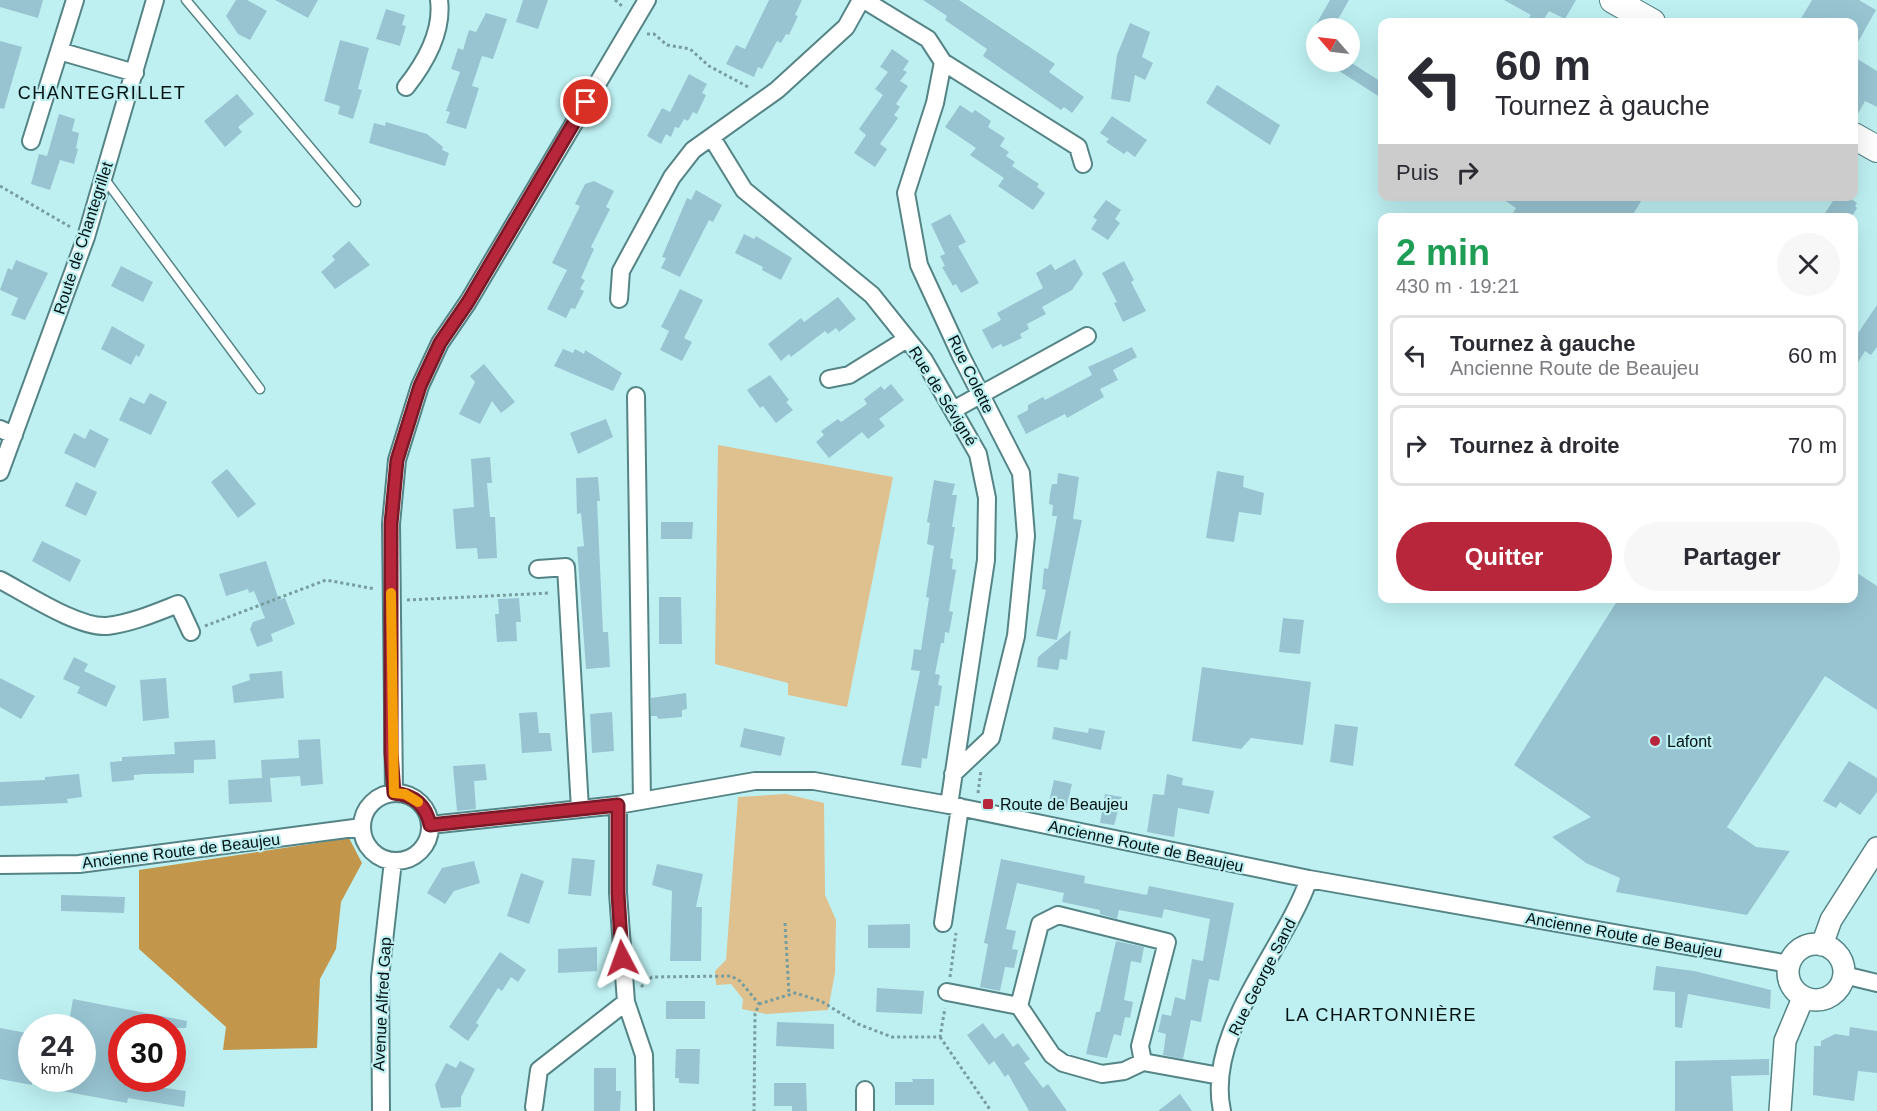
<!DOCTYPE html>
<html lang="fr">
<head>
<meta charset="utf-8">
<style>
	:root { --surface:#fff; --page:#f7f7f7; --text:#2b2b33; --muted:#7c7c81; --line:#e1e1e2; --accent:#b7263a }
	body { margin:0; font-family:Arial,sans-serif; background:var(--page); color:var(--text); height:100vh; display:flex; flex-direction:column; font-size:22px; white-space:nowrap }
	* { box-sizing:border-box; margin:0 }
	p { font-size:20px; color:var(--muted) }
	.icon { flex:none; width:33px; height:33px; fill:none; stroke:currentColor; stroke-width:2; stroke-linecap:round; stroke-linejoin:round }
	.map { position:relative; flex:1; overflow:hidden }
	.drawer { position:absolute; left:1378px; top:213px; width:480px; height:390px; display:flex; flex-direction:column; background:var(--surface); border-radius:12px; box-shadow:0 6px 24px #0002 }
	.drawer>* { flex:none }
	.hud { position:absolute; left:1378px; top:18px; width:480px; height:183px; border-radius:12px; box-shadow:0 6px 24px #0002; background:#fff; color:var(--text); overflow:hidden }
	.needle { width:39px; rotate:298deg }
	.tools { position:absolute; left:1306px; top:18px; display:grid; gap:12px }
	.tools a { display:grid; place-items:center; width:54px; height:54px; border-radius:50%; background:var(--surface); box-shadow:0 6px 24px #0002; font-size:30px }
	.speed { position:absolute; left:18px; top:1014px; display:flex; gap:12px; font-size:30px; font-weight:700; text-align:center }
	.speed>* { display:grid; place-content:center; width:78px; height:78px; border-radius:50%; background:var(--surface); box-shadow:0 6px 24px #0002; line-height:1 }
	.speed small { font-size:15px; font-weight:400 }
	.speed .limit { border:9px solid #d22; background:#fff; color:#111 }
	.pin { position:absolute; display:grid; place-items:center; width:51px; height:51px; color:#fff; margin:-26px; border:3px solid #fff; border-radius:50%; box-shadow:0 2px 6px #0007 }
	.me { position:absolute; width:66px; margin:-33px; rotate:356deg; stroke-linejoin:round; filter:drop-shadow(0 0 4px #0008) }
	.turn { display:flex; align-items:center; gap:21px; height:126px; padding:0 18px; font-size:27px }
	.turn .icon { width:78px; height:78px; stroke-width:2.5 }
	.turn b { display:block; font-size:42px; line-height:51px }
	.then { display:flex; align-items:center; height:57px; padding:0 18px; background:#0003; gap:12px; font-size:22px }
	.round { display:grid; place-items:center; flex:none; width:63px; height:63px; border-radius:32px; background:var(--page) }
	.head { display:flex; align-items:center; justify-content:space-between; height:102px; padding:0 18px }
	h1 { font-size:36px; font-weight:600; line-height:45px; color:#1e9e55 }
	.cta { display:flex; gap:12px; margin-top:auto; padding:12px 18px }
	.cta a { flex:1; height:69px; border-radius:36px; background:var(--accent); color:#fff; font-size:24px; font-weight:600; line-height:69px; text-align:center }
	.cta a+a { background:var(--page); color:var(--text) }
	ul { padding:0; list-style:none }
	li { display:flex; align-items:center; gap:18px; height:81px; margin:0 12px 9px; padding:0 6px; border:3px solid var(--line); border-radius:12px }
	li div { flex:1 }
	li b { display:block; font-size:22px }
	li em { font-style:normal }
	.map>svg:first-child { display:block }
</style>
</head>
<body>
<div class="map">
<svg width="1877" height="1111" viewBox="0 0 1877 1111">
	<rect width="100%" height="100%" fill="#bef0f2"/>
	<path fill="#dfc08f" d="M718,445L893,477L847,707L788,695V683L715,664Z
		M786,794L824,803L825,895L836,920L835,973L828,1010L766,1014L742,1009L743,999L731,984L716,985L715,971L726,960L738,797Z"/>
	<path fill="#c3974b" d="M349,838L362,863L341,902L336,949L320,979L317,1048L223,1050L226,1027L139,949V870Z"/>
	<path fill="#98c4d2" d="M0,0H43L38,18L0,7Z
		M236,0H247L267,11L250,40L238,34L226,16Z
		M275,0H318L308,18Z
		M523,0H548L538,29L516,22Z
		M769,0H802L795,15L798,16L789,35L786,34L781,43L777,41L762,69L758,67L754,77L726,64L736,45L745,49Z
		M923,0H959L1055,64L1049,72L1084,97L1072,113L1064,107L1061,110L983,56L987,49L945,20L947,16Z
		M1330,0H1349L1333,28H1314Z
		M1504,0H1576L1565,19L1549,11L1542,22H1526L1531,15Z
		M1812,0H1859L1876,10L1854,49V22H1799Z
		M386,9L405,15L402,25L406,26L400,46L376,39Z
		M486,13L507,19L493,59L482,56L472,86L479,88L466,129L446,123L450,112L446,111L460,72L451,69L458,48L463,50L469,30L476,32Z
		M1130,23L1150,32L1142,57L1153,63L1145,80L1135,75L1130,102L1111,99L1117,55Z
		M340,40L369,48L358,89L362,90L353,119L338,114L340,106L324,101Z
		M0,41L22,47L4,109L0,108Z
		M892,49L909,61L903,70L907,72L900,81L908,86L896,104L900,107L894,115L898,118L880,144L887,149L875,167L854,153L866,135L859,129L883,95L875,89L888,72L880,67Z
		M1854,57L1877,71V107L1865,101L1854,121Z
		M1325,62H1350L1383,83V99Z
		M689,74L707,84L702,93L706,95L697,114L693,112L688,121L684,119L679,128L675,127L671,137L666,134L661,144L647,136L662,108L670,112Z
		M1217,85L1280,125L1270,145L1206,103Z
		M237,94L254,114L238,127L242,132L225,147L204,121Z
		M960,105L972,113L975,110L991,121L988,127L1005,138L1000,146L1009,152L1006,156L1015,162L1012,166L1039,184L1037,187L1045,193L1033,210L998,186L1004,178L970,155L976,148L945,127Z
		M59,114L75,119L72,131L79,133L76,148L78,149L74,164L60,160L50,190L31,184L39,154L47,156Z
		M1112,116L1147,140L1135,157L1127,151L1124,154L1106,142L1109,139L1100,133Z
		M386,122L427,134L443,147L442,150L449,153L445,166L369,143L374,123L385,126Z
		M594,181L614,191L606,207L610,209L591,247L594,249L581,278L585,280L580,289L584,291L575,309L571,308L566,318L547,309L567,270L552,263L580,206L575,204L585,184Z
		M696,190L722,205L713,222L709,220L680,277L661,268L666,258L662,257L687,198L691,200Z
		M1498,196H1644L1631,218H1510L1516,208Z
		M1836,196H1847L1857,203L1855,206L1857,208L1851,218H1822Z
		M1106,200L1121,210L1115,219L1120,223L1108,240L1091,229L1097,220L1093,217Z
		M950,214L966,242L958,246L979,283L961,293L956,284L953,286L942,267L945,266L940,256L945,254L931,224Z
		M744,234L754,239L756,236L792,258L781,280L762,270L763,267L735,253Z
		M349,241L370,265L335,289L321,272L335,260L332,256Z
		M1075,259L1083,274L1072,290L1042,307L1046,314L1027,324L1029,329L1020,334L1022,338L1003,347L1001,344L992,349L982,330L1001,320L997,313L1043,288L1036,273L1051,264L1055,270Z
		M16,260L48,273L25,320L11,315L18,298L0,290L8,268L12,270Z
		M1124,261L1134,280L1131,282L1146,311L1123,322L1114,303L1117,302L1102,273Z
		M121,266L153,282L143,302L111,286Z
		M680,289L703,300L684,338L692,342L682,361L660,350L669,331L661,327Z
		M838,297L856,319L839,332L836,328L828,334L825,331L791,357L789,354L781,361L768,344L801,318L804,322Z
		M1877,305V347L1871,355L1865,351L1854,369V339Z
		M112,326L145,345L139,357L136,355L131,365L101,349Z
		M1132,347L1137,357L1113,370L1118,380L1100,389L1104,397L1067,418L1065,414L1026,434L1017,416L1028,410V405L1043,397L1045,400L1092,375L1088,367Z
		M563,349L573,353L575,349L584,354L585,350L622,373L613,391L554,366Z
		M484,364L515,402L501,413L492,401L480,424L459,414L475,382L470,376Z
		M770,375L789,400L786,402L793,410L776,423L763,406L760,408L747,390Z
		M891,384L904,400L879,419L885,426L868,439L862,432L829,458L816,442L824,435L821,431L838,419L841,422L867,404L864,399L881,386L884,390Z
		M150,393L167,402L151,435L119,420L130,397L144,404Z
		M606,419L613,437L578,454L570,433Z
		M90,429L109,439L95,468L64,453L74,433L85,439Z
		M490,457L492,483H487L490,517H495L497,558L478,559L477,548L456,549L453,509L474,507L471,459Z
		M227,469L256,504L238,518L211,482Z
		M1217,471L1244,476L1243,487L1264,493L1261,515L1239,512L1234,542L1206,538Z
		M1058,473L1079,477L1073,519L1082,520L1057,640L1036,636L1046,590L1042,589L1044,568L1048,569L1057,516H1052L1053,505L1049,504L1050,494L1052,484H1057Z
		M598,477L600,501H597L603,632H608L610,667L586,669L577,547L584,546L581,513L577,514L576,478Z
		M934,480L955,484L952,495H957L952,527H955L950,558L953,559L952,569L956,570L949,611L953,612L949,633L945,632L944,643H941L935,674L940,675L938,685L942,686L939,706H935L927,759L922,758L921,768L901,765L920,671L911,670L914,649L921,650L929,598L926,597L934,546L927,544L930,523L927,522Z
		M76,482L97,492L86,516L65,506Z
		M661,522H693L692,539H661Z
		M42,541L81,560L70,582L32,561Z
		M266,561L279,600L285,598L295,624L271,634L273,641L257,647L250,629L253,622L265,618L254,591L249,593L248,589L226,596L219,574Z
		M1854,571L1877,586V710L1825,676L1727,827L1756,847L1790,851L1747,915L1616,892L1620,878L1586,863L1552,837L1591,817L1514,765L1619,598H1854Z
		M659,597H681L682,644H659Z
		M519,598L521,622H516L517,641L497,642L495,614H499L498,599Z
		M1283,618L1304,620L1300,654L1279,652Z
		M1071,630L1067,660L1060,659L1058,670L1037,667L1038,657Z
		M74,657L88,664L84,671L116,686L106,707L77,693L80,687L63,679Z
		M1202,667L1311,682L1303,745L1251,738L1241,749L1192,741Z
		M282,671L284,698L234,703L232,686L250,680L249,674Z
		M0,678L35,696L21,719L0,707Z
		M166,678L169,718L143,721L140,680Z
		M686,693L687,709L682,710V717L658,719L657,716H651V698Z
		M537,712L539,733H550L552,751L522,753L519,713Z
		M612,712L614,751L592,753L590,714Z
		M1335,724L1358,727L1353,766L1330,762Z
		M1054,727L1088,733L1089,728L1105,731L1101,750L1052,739Z
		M744,728L785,737L781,756L740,747Z
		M320,739L323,784L301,786L300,776L270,778L272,802L229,804L228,780L262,778L261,760L299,758L298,740Z
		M215,740L216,759L194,760V773L146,774L134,775V780L112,782L110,762L122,761V757L175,754L174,742Z
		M1849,761L1877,778V792L1860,815L1840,802L1836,808L1823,801Z
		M485,764L487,780L474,781L476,809L457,811L453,766Z
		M79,774L82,797L67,799L68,803L0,806V782L45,780V777Z
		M1167,774L1183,778L1182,785L1214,791L1209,814L1178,808L1174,837L1147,832L1153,794L1164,795Z
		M1054,780L1072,784L1066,809L1048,806Z
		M1105,794L1122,797L1114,825L1100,823Z
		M572,858L595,860L591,896L568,894Z
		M1001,859L1085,876L1084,883L1147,895L1149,886L1234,903L1219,981L1209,979L1201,1022L1191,1020L1183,1059L1163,1055L1166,1034L1158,1032L1162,1014L1171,1016L1175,997L1185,1000L1192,959L1203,961L1210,919L1164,909L1162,918L1119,910L1117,919L1100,914V910L1062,902L1064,893L1017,883L1006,929L1016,931L1012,949L1018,950L1014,968L1005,967L1000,991L980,987L988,944L984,943Z
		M474,861L480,883L454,891L445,904L427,893L442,868Z
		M657,864L703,874L696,907H702L701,961H670L672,891L652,885Z
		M521,873L544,881L529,924L507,916Z
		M61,895L125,897L124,913L61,911Z
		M910,924V948H868V925Z
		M1116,941L1144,947L1141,963L1131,961L1124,1000L1133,1002L1130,1018L1125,1017L1121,1036L1114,1034L1107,1058L1086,1054L1096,1012H1100Z
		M597,947V971L558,973V949Z
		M500,952L526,970L518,982L511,977L502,991L498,988L476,1023L479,1025L468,1041L449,1027Z
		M1656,966L1694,971L1771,990L1770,1009L1688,994L1682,1028L1675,1027V992L1653,990Z
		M877,988L924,991L922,1014L876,1012Z
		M73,999L187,1021L186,1028H122V1078H132L131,1083L186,1091L184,1107L128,1098L127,1103L35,1086L36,1078H82V1028H68Z
		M666,1001H705V1019H666Z
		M777,1022L834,1024V1049L776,1046Z
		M983,1023L995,1039L1003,1033L1013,1047L1018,1043L1030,1059L1024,1063L1043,1088L1048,1084L1067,1111H1029L1008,1074L1005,1077L994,1061L989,1065L967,1035Z
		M1850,1027L1877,1031V1073L1858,1071L1854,1101L1813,1095L1814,1046H1821V1041L1835,1034L1849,1036Z
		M0,1028L32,1034V1085L0,1079Z
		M676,1049H700L699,1084L679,1083V1078H675Z
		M1769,1059V1075L1731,1076L1733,1111H1675V1061Z
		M460,1061L475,1069L461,1097V1107L441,1108L435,1085L446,1063L456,1068Z
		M594,1068H616V1091H621L620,1111H594Z
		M912,1079H934V1105H895V1082H913Z
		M774,1083H806L807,1111H792V1106H774Z
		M1180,1094L1192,1111H1158Z"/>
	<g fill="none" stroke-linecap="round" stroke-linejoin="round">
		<defs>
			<path id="service" d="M186,0L356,202
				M104,178L260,389"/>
			<path id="minor" d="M864,0L928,39L943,62L935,103L906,193L919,265L961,356L1021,473L1026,536L1016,636L991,738L953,774
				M59,51L135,73
				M943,62L1078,147L1083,164
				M406,87C425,63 443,31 439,0
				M712,138L744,190L872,295L924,360L978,454L987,498L986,560L949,805
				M31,141L75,0
				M619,299L621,271L672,177L693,150L777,90L846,27L861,0
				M829,379L849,375L907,339
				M636,396L642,801
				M953,410L1087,336
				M0,429L14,435
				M0,472L86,237L155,0
				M538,569L566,567L580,809
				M0,580C27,594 78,628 107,626C132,623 155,613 178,604L191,632
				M394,793L391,524L397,460L420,386L440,343L468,302L647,0
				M362 827a34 34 0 1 1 68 0a34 34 0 1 1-68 0Z
				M618,805V893L626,1002L644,1055L645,1111
				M430,825L618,805L755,781H814L949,805L1309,879L1789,964
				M0,865L79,864L362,827
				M943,923L960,807
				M1844,975L1877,983
				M947,992L1019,1006
				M1143,1062L1140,1046L1167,942L1058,915L1040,924L1019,1006L1052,1055L1063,1063L1102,1074L1124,1071L1143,1062L1220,1076
				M865,1090V1111
				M534,1107L539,1070L626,1002
				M381,1111L380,977L393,861
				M1222,1111C1205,1033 1284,950 1309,879"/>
			<path id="tertiary" d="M1788 972a28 28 0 1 1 56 0a28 28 0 1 1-56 0Z
				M1822,945L1831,920L1877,848
				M1780,1111L1785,1041L1803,998"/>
			<path id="primary" d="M1613,0L1652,22
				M1854,136L1877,149"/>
		</defs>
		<use href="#service" stroke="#558486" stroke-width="11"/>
		<use href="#minor" stroke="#558486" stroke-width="20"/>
		<use href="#tertiary" stroke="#558486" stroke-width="24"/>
		<use href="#primary" stroke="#558486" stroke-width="28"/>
		<path stroke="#779d9e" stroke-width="3" stroke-dasharray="3 3" stroke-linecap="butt" d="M615,0L624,8
			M647,34H654L667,45L690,49L709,66L750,88
			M0,186L72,228
			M407,600L550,593
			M205,626L326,580L375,589
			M978,793L981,770
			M785,923L789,994
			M950,977L956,933
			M641,987L652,977L731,976L740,981L759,1004L755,1014L754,1111
			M759,1004L795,993L821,1001L858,1024L892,1037H940L945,1008
			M940,1037L991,1111"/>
		<use href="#service" stroke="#fff" stroke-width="8"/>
		<use href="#minor" stroke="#fff" stroke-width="16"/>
		<use href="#tertiary" stroke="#fff" stroke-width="21"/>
		<use href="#primary" stroke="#fff" stroke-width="26"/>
	</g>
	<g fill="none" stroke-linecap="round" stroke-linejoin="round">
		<defs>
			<path id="route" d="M586,102L468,302L440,343L420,386L397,460L391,524V753L394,793C414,795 426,805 430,825L618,805V893L622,958"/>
		</defs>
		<use href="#route" stroke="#771926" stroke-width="15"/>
		<use href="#route" stroke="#b7263a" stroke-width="10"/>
		<path stroke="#f59e0b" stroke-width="10" d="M391,593L394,793L405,794L418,802"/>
	</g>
	<g fill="#b7263a" stroke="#bef0f2" stroke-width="2">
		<circle cx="1655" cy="741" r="6"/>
		<rect x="982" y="798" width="12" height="12" rx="3"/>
	</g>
	<g text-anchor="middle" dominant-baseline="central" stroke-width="4.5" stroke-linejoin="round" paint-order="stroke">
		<g font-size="16" fill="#011112" stroke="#bef0f2">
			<text transform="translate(83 238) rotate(-72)">Route de Chantegrillet</text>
			<text transform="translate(971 374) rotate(64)">Rue Colette</text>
			<text transform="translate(943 396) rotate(58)">Rue de Sévigné</text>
			<text transform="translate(1146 846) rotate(12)">Ancienne Route de Beaujeu</text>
			<text transform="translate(181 851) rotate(-7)">Ancienne Route de Beaujeu</text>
			<text transform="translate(1624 935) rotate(10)">Ancienne Route de Beaujeu</text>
			<text transform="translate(1262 977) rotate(-63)">Rue George Sand</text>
			<text transform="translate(382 1004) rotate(-87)">Avenue Alfred Gap</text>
		</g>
		<g font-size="16" fill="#011112" stroke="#bef0f2" text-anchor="start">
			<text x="1667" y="741">Lafont</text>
			<text x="1000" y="804">Route de Beaujeu</text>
		</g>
		<g font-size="18" letter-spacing="1.5" fill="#011112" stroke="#bef0f2">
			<text x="102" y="93">CHANTEGRILLET</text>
			<text x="1381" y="1015">LA CHARTONNIÈRE</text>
		</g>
	</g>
</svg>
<div class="tools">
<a><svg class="needle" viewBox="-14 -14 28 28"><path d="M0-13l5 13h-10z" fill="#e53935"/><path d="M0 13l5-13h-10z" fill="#7c7c81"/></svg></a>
</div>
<div class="speed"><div>24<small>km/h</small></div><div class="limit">30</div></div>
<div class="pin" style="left:586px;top:102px;background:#d93025"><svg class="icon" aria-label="arrive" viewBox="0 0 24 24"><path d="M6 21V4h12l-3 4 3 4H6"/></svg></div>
<svg class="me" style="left:622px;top:958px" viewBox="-20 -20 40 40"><path d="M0-17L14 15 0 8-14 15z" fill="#b7263a" stroke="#fff" stroke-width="4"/></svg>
<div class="hud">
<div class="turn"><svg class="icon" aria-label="left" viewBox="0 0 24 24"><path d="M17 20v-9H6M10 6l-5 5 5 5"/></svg><div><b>60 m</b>Tournez à gauche</div></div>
<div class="then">Puis<svg class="icon" aria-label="right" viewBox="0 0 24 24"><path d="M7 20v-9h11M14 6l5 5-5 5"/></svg></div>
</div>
<section class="drawer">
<div class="head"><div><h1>2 min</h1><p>430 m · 19:21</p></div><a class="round"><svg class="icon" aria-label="close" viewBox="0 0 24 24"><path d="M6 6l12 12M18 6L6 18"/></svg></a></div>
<ul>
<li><svg class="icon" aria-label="left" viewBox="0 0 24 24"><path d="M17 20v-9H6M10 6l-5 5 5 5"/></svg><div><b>Tournez à gauche</b><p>Ancienne Route de Beaujeu</p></div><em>60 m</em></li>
<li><svg class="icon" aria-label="right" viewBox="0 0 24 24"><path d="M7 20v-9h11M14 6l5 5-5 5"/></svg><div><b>Tournez à droite</b></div><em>70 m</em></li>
</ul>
<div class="cta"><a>Quitter</a><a>Partager</a></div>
</section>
</div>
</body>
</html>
